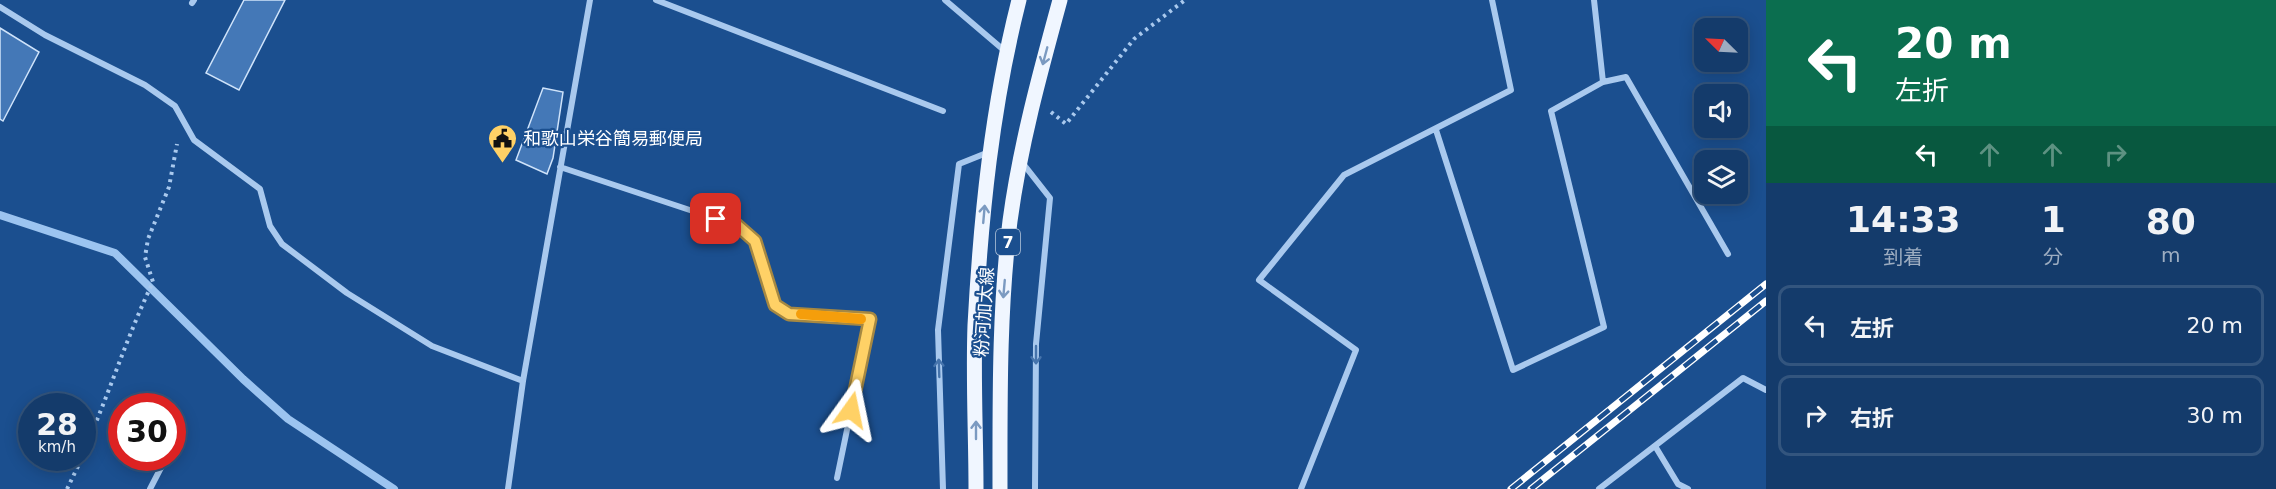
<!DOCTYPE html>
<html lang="ja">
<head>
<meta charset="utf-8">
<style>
	:root { --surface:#143b6b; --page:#214673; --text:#f1f3f6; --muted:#9dadc1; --line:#33557e }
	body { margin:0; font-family:"DejaVu Sans","Noto Sans JP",sans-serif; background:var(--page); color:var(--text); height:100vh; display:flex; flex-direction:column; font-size:22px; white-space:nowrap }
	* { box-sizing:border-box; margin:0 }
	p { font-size:20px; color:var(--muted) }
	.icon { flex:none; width:33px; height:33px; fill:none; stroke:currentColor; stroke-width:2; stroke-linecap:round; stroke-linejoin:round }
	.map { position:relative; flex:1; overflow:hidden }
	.side { display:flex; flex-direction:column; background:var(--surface); width:510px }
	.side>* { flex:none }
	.guide { background:#0b6e4f; color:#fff; overflow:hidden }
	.needle { width:39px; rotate:294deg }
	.fabs { position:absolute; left:1694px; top:18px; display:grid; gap:12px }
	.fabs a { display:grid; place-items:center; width:54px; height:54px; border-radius:12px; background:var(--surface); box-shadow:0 3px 15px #0003,0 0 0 2px var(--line); font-size:30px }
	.speed { position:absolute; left:18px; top:393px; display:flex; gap:12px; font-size:30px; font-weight:700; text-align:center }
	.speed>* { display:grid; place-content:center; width:78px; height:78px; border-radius:50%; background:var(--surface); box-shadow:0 3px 15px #0003,0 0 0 2px var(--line); line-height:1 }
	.speed small { font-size:15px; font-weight:400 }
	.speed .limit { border:9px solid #d22; background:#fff; color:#111 }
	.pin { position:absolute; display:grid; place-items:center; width:51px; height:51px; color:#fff; margin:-26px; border-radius:12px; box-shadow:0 3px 9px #0006 }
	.me { position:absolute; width:66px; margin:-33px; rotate:12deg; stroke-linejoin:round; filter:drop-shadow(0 0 4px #0008) }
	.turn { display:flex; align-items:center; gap:21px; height:126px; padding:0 30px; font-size:27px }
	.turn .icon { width:78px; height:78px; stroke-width:2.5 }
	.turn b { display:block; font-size:42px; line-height:51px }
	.lanes { display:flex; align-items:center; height:57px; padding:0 30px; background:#0003; justify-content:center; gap:30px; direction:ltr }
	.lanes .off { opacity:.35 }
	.eta { display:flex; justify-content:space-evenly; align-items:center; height:102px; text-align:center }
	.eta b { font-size:36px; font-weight:600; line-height:42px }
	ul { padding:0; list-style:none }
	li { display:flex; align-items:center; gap:18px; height:81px; margin:0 12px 9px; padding:0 18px; border:3px solid var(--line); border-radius:12px }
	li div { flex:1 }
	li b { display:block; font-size:22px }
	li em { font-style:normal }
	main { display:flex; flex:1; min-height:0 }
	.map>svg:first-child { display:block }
</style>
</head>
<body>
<main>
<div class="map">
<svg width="1766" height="489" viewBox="0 0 1766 489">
	<rect width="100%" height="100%" fill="#1b4f8f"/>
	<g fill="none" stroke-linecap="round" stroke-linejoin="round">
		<path stroke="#9cc4f0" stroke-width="8" d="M0,215L115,253L243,379L288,419L394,489"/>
	</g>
	<path fill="#4478b7" stroke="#cfe3fa" stroke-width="1.5" d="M244,0H285L239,90L206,73Z
		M0,28L39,52L3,121L0,119Z
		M543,88L563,92L553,158L547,174L516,160Z"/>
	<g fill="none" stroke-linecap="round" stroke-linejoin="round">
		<path stroke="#a9c9ee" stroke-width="4" stroke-dasharray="3 4.5" stroke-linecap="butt" d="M1051,112L1066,124L1134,39L1185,0
			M82,455C108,398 126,338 153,282L145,257L148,239L169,187L177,144
			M67,489L82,458"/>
		<path stroke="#a9c9ee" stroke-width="6" d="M656,0L943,111
			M945,0L1006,52
			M192,3L194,0
			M0,7L45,35L145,85L175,106L194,140L260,189L270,226L282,244L347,293L432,346L523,381
			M1603,82L1626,77L1728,254
			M1436,130L1513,370L1604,327L1551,111L1603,82L1594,0
			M1021,161L1050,198L1036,344L1035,489
			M560,167L738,226L755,241L775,305L788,314L870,319L837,478
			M172,444L176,437
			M1655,446L1678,484L1688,489
			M150,489L166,458
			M508,489L523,381L590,0
			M943,489L938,330L959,164L989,152
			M1301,489L1356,350L1259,280L1344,175L1511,90L1492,0
			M1599,489L1743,378L1766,390"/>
		<path stroke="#f0f6ff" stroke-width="15" d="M976,489C976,435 973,379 975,325C981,215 992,106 1019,0
			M1000,489C1000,399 999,311 1010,221C1020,146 1040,73 1060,0"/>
		<defs>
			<path id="rail" d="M1511,489L1766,284
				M1531,489L1766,301"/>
		</defs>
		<use href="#rail" stroke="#fff" stroke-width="7"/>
		<use href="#rail" stroke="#1b4f8f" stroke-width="4.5" stroke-dasharray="14" stroke-linecap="butt"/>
	</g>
	<defs><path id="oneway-shaft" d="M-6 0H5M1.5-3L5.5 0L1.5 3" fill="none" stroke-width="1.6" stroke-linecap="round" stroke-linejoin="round" transform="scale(1.5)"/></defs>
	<g stroke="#7b9ac1">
		<use href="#oneway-shaft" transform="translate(1045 56) rotate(105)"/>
		<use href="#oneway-shaft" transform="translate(984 214) rotate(-85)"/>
		<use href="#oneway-shaft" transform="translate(1004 289) rotate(95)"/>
		<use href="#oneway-shaft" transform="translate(976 430) rotate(-90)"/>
	</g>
	<g stroke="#4674ac">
		<use href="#oneway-shaft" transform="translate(1036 355) rotate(90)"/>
		<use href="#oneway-shaft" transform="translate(939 368) rotate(-92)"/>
	</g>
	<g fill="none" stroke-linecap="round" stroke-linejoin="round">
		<defs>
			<path id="route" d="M716,219L738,226L755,241L775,305L789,314L870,319L851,410"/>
		</defs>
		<use href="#route" stroke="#a68842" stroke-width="15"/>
		<use href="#route" stroke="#ffd166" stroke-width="10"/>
		<path stroke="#f59e0b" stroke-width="10" d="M801,314L861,319"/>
	</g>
	<defs>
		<symbol id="civic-pin" viewBox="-11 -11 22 30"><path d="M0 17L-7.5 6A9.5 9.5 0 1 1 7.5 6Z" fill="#ffd166" stroke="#1b4f8f"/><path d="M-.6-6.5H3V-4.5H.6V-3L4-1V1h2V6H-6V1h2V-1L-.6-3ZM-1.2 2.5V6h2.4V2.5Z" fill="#111"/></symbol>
	</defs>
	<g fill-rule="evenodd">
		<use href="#civic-pin" x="486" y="122" width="33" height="45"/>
	</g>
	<g text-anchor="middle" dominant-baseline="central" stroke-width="4.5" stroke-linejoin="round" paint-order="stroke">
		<rect fill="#1b4f8f" stroke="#bbcadd" stroke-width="1.5" x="996" y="229" width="24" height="26" rx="4.5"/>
		<g font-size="16" font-weight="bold" fill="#fff">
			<text x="1008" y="242">7</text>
		</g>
		<g font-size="18" fill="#fff" stroke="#1b4f8f" text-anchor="start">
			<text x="523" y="138">和歌山栄谷簡易郵便局</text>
		</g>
		<g font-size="18" fill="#fff" stroke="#1b4f8f">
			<text transform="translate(984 312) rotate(-86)">粉河加太線</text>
		</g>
	</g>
</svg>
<div class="fabs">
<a><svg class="needle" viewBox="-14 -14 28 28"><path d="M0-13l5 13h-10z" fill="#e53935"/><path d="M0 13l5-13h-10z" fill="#9dadc1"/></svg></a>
<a><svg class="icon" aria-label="sound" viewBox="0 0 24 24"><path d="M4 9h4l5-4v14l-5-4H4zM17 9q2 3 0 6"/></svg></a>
<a><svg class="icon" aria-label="layers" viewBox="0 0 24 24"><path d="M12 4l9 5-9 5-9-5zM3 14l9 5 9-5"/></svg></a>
</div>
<div class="speed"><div>28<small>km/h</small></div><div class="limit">30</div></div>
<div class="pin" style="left:716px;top:219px;background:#d93025"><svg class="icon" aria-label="arrive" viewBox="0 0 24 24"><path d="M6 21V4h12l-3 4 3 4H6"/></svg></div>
<svg class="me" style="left:851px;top:410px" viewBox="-20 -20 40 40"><path d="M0-17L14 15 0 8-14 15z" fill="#ffd166" stroke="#fff" stroke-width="4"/></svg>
</div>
<section class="side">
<div class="guide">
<div class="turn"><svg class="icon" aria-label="left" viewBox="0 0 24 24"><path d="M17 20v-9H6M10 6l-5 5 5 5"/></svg><div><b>20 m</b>左折</div></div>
<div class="lanes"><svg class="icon" aria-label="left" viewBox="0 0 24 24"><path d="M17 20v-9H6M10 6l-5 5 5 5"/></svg><svg class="icon off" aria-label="ahead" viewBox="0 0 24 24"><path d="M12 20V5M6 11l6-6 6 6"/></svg><svg class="icon off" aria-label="ahead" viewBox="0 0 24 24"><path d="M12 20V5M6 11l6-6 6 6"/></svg><svg class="icon off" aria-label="right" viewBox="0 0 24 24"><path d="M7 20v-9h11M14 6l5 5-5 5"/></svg></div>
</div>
<div class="eta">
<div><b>14:33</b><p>到着</p></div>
<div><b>1</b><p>分</p></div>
<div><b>80</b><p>m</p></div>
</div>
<ul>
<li><svg class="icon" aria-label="left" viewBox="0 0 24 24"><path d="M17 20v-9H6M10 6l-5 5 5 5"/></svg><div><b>左折</b></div><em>20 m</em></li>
<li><svg class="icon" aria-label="right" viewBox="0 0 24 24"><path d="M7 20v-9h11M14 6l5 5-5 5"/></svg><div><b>右折</b></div><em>30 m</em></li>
</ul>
</section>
</main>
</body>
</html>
